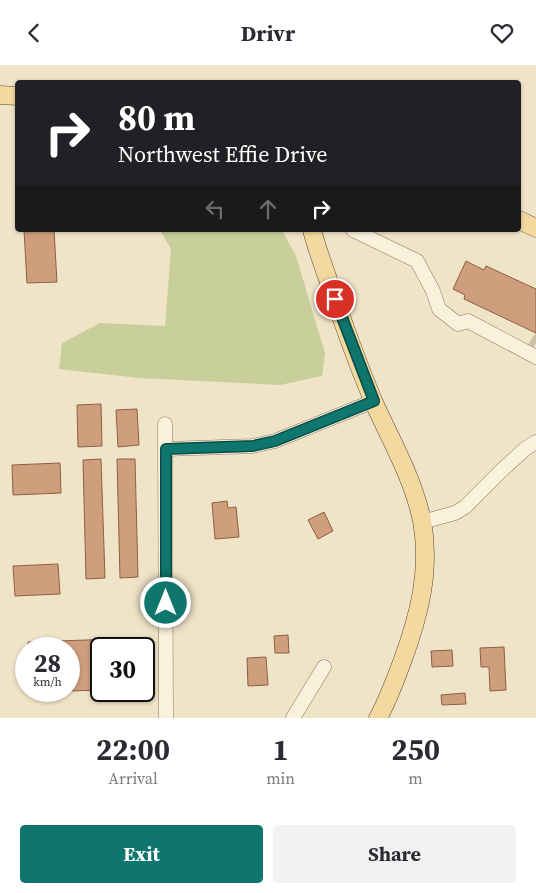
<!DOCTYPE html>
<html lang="en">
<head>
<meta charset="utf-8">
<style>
	:root { --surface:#fff; --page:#f2f2f3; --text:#2b2b33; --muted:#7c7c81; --accent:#0f766e }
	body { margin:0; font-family:"Source Serif 4",serif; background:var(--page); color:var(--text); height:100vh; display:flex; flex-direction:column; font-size:19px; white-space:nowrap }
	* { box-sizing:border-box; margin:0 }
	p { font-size:16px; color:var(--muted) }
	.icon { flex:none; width:28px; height:28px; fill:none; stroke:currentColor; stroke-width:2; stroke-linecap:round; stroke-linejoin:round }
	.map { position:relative; height:653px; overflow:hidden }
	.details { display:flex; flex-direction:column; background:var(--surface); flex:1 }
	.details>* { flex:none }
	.guide { position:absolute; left:15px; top:15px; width:506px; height:152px; border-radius:5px; box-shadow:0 1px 4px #0004; background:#202124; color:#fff; overflow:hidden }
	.speed { position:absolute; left:15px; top:572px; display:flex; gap:10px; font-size:25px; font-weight:700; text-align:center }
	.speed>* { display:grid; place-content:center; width:65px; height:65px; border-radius:50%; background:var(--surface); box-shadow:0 1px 4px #0004; line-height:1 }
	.speed small { font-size:12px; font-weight:400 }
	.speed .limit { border:2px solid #111; border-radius:8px; background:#fff; color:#111 }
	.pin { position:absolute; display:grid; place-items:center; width:42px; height:42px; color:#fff; margin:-21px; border:2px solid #fff; border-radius:50%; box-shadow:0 1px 5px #0007 }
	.me { position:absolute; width:55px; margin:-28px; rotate:0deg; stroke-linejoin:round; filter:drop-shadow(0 0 4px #0008) }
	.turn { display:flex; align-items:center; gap:18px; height:105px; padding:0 20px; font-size:22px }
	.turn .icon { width:65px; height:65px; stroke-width:2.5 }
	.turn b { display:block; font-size:35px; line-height:42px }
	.lanes { display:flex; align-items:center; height:48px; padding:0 20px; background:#0003; justify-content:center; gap:25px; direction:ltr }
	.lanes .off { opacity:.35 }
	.eta { display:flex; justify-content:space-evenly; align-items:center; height:85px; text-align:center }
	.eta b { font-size:30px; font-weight:700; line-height:35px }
	.primary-button { display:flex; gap:10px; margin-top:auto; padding:10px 20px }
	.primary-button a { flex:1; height:58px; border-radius:5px; background:var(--accent); color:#fff; font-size:20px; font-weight:700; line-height:58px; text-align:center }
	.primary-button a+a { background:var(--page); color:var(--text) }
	header { display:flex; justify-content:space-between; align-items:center; height:65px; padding:0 20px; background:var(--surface); font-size:22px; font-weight:700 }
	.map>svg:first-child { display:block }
</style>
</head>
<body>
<header><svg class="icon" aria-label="back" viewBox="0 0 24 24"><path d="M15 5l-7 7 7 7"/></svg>Drivr<svg class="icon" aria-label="heart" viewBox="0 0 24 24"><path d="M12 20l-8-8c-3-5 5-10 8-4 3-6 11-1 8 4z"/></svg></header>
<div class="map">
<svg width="536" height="653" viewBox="0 0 536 653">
	<rect width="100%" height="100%" fill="#f0e4c8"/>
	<path fill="#c9cf9b" d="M160,165H282L296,191L325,288L322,311L280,320L139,313L59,304L62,278L100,258L165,261L171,184Z"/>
	<path fill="#cf9f7d" stroke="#8d5f41" d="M24,165H54L57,217L27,218Z
		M466,196L484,205L486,201L536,224V268L464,234L465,230L453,224Z
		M101,339L102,381L78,382L77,340Z
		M137,344L139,380L118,382L116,345Z
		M101,394L105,513L86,514L83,395Z
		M117,394H135L138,512L120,513Z
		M60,398L61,428L13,430L12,400Z
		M227,436L228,443L236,442L239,472L215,474L212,438Z
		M324,447L333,466L318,474L308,455Z
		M58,499L60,529L15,531L13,501Z
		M288,570L289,588H275L274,571Z
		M116,574L117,584H101V625L69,626V584H28V577Z
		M504,582L506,625L490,626L489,602H481L480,583Z
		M452,585L453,601L432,602L431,586Z
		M266,592L268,620L248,621L247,593Z
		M465,628L466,639L442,640L441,630Z"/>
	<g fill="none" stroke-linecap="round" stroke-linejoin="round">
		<path stroke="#ccc0a6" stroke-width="14" stroke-dasharray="14 7" stroke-linecap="butt" d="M531,275L536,278"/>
		<defs>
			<path id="minor" d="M353,165L417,196L433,226L439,244L458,259L468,256L536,292
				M165,359L166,653
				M166,384L253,381L275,376L374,336
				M422,457L455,448L465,442L501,406L525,384L536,377
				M293,653L324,602"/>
			<path id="major" d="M0,30L18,31
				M519,155L536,163
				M312,165C318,188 327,211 335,234C347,269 360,305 375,340C392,377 414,416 422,456C431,506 419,551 402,597C395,616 388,635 378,653"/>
		</defs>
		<use href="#minor" stroke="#8d765c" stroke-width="15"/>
		<use href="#major" stroke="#5b4430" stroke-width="19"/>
		<use href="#minor" stroke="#faf1dc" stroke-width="14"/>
		<use href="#major" stroke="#f3d9a0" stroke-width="18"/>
	</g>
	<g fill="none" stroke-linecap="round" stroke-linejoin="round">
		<defs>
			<path id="route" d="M166,538V384L253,381L275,376L374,336L335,234"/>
		</defs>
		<use href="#route" stroke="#0a4d48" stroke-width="12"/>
		<use href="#route" stroke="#0f766e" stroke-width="9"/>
	</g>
</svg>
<div class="speed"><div>28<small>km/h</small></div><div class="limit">30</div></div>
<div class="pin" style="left:335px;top:234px;background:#d93025"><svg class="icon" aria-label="arrive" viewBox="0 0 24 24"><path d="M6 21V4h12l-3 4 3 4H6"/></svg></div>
<svg class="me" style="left:166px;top:538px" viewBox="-20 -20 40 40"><circle r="17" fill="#0f766e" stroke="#fff" stroke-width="3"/><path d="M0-11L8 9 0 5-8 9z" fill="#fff"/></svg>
<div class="guide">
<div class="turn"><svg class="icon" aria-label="right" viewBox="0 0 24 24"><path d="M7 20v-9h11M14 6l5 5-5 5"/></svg><div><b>80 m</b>Northwest Effie Drive</div></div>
<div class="lanes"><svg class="icon off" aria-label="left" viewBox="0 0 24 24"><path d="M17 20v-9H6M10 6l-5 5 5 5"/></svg><svg class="icon off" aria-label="ahead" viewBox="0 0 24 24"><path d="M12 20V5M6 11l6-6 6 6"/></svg><svg class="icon" aria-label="right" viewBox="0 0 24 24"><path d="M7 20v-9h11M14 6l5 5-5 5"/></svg></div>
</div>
</div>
<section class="details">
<div class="eta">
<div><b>22:00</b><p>Arrival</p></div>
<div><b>1</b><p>min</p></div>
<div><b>250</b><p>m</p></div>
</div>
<div class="primary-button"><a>Exit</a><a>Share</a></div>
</section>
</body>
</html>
